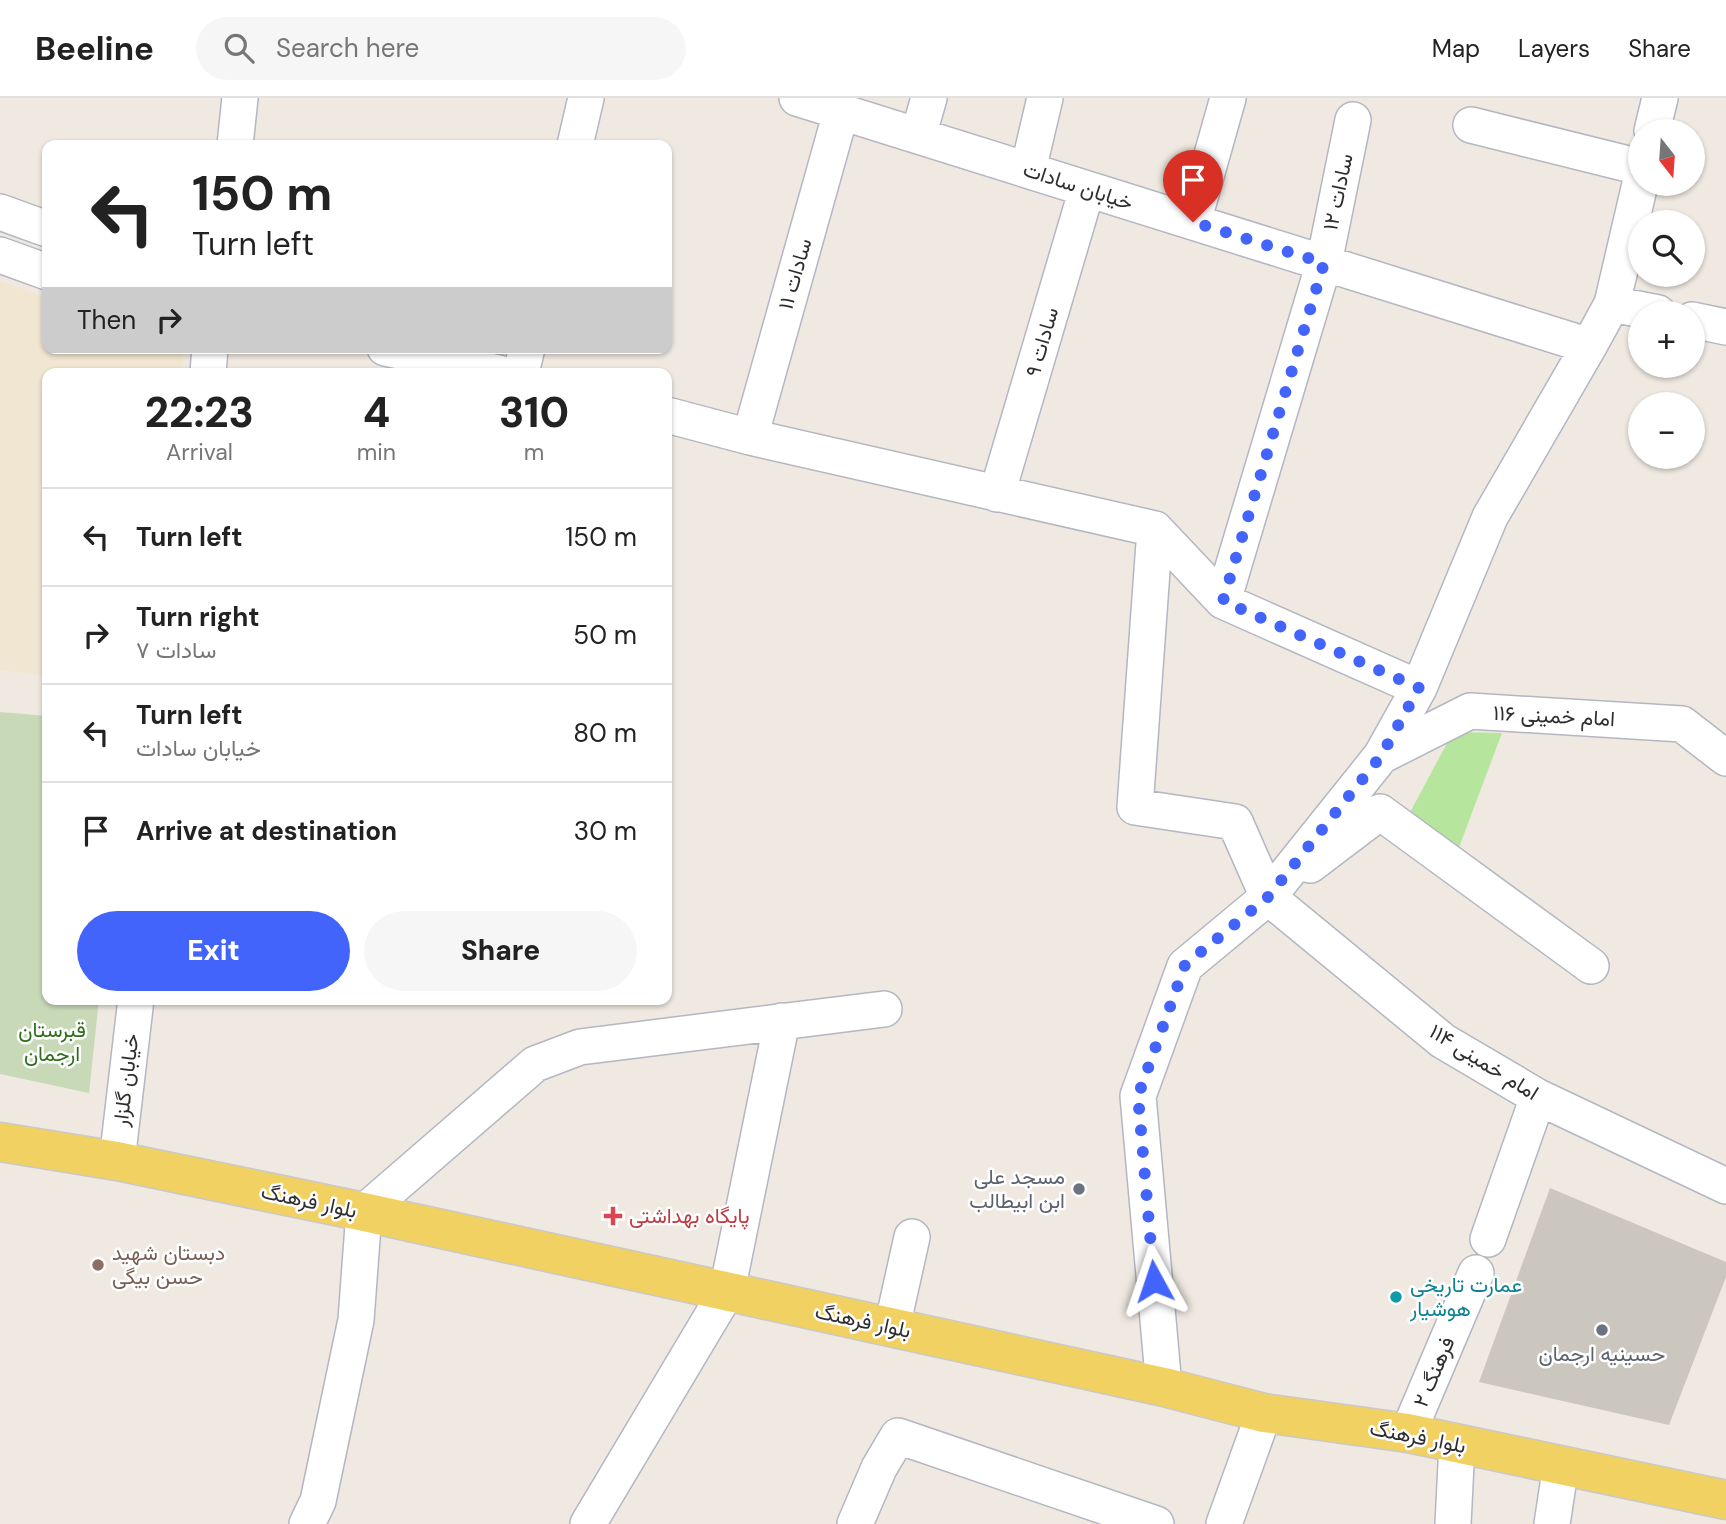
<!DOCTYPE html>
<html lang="en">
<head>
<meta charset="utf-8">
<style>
	:root { --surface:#fff; --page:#f6f6f6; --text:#222; --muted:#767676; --line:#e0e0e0; --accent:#4264fb }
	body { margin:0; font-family:"DM Sans",Vazirmatn,sans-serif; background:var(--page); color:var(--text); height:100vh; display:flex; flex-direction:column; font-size:26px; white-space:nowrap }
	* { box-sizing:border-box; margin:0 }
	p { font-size:23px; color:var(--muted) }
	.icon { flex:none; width:38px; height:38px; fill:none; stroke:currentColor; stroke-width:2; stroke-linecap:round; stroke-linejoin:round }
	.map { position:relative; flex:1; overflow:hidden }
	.drawer { position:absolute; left:42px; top:270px; width:630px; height:637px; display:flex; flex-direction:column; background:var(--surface); border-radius:14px; box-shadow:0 2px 5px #0004 }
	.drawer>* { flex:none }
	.top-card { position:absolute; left:42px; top:42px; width:630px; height:214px; border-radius:14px; box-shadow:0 2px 5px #0004; background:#fff; color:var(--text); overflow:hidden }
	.needle { width:46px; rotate:163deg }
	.fabs { position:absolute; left:1628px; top:21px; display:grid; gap:14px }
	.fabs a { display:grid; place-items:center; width:77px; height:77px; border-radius:50%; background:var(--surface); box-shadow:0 2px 5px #0004; font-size:35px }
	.pin { position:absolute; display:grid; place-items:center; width:60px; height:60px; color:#fff; margin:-72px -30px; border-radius:50% 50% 50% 0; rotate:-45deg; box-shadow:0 0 7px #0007 }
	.pin .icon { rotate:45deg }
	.me { position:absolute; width:77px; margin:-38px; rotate:355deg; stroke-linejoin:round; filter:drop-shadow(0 0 5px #0008) }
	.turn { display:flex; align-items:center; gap:24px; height:147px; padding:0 35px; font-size:32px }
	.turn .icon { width:91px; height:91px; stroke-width:2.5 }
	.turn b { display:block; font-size:49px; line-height:60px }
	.then { display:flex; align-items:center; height:66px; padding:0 35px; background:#0003; gap:14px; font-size:26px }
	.eta { display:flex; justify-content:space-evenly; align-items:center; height:119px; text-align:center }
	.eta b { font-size:42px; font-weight:800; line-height:49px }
	.primary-button { display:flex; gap:14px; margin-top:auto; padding:14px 35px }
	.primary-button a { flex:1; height:80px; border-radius:42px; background:var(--accent); color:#fff; font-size:28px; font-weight:800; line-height:80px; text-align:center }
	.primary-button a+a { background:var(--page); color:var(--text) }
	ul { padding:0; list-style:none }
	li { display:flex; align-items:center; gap:21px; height:98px; padding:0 35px; border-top:2px solid var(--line) }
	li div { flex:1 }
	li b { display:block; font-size:26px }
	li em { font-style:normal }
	header { display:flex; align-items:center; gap:42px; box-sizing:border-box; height:98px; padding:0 35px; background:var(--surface); border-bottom:2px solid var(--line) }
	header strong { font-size:33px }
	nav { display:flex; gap:38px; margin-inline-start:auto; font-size:24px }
	.search { width:490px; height:63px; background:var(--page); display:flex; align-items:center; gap:18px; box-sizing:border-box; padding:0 24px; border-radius:38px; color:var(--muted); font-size:26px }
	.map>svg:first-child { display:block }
</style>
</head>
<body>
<header>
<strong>Beeline</strong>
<div class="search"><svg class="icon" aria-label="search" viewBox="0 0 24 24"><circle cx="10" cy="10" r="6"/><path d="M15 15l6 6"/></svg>Search here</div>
<nav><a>Map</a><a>Layers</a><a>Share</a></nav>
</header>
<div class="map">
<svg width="1726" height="1426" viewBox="0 0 1726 1426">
	<rect width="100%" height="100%" fill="#efe9e1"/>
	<path fill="#f0e6d1" d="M0,183L47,200V250L184,251L181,275H47V578L0,572Z"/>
	<path fill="#b6e59e" d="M1453,634L1502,635L1458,752L1407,720Z"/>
	<path fill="#c8d9b8" d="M0,614L47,618V901H99L89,995L0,976Z"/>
	<path fill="#cbc7bf" d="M1550,1090L1726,1164V1179L1669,1327L1479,1284Z"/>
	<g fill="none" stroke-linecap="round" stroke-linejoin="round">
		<defs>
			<path id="minor" d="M797,0L1589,248L1612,206L1658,215
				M1471,27L1640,69
				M1652,33L1660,0
				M918,38L929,0
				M235,47L240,0
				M575,47L586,0
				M1028,72L1045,0
				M0,114L47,131
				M1193,124L1228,0
				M0,157L47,174
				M1612,206L1640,86
				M1692,222L1726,229
				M385,250L499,275
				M208,275L210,250
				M521,275L527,250
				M667,317L750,339L1155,431L1223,503L1419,590
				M750,339L841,14
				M997,396L1087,91
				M1155,431L1135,709L1235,724L1268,799L1443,943L1538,999L1726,1088
				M1223,503L1324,165L1353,22
				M1381,658L1470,613L1682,626L1726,660
				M1310,767L1380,714L1591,868
				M117,1063L136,901
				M1488,1141L1538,999
				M892,1229L912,1139
				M1164,1289L1138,998L1185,868L1268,799L1381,658L1419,590L1490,419L1589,248
				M1408,1335L1476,1175
				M307,1426L318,1403L356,1222L364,1114L535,966L580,949L884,911
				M588,1426L727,1193L782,923
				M855,1426L879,1370L898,1338L1156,1426
				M1224,1426L1264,1315
				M1453,1426L1457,1346
				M1552,1426L1561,1367"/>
			<path id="major" d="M0,1044L117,1063L364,1114L1164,1289L1264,1315L1408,1335L1726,1402"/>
		</defs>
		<use href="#minor" stroke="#b4b7c1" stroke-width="38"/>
		<use href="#major" stroke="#c9c9c9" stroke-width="41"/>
		<use href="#minor" stroke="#fff" stroke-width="35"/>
		<use href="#major" stroke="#f2d163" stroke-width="38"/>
	</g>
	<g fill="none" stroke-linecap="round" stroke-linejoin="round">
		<path stroke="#4264fb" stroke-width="12" stroke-dasharray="0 21.6" d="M1154,1183L1138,998L1185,867L1268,799L1381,658L1419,590L1223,503L1324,165L1193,124"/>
	</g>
	<g fill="#6b7280" stroke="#fff" stroke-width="2.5">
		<circle cx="1079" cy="1091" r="7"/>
		<circle cx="1602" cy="1232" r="7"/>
	</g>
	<path fill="#e0444e" stroke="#fff" stroke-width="2.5" d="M609.5 1107.5h7v7h7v7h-7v7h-7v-7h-7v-7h7z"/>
	<circle fill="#8d6e63" stroke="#fff" stroke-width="2.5" cx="98" cy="1167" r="7"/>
	<circle fill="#0f9aa8" stroke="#fff" stroke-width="2.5" cx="1396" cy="1199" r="7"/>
	<g text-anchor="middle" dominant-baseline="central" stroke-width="5" stroke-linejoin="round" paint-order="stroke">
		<g font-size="21" fill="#2e2e2e" stroke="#fff">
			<text transform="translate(1078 88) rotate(18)">خیابان سادات</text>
			<text transform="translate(1338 94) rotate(-78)">سادات ۱۲</text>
			<text transform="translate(795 176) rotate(-74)">سادات ۱۱</text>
			<text transform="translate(1042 244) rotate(-74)">سادات ۹</text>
			<text transform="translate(1554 618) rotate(3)">امام خمینی ۱۱۶</text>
			<text transform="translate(1484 964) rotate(32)">امام خمینی ۱۱۴</text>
			<text transform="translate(126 982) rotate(-83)">خیابان گلزار</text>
			<text transform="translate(309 1103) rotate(12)">بلوار فرهنگ</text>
			<text transform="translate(863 1223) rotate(12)">بلوار فرهنگ</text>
			<text transform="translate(1434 1274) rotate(-67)">فرهنگ ۲</text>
			<text transform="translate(1418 1339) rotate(11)">بلوار فرهنگ</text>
		</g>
		<g font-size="21" fill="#2c6e1b" stroke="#fff">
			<text x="52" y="932">قبرستان<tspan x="52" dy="24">ارجمان</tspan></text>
		</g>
		<g font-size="21" fill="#5b616d" stroke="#fff" text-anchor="end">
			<text x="1065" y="1079">مسجد علی<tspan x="1065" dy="24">ابن ابیطالب</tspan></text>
			<text x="1602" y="1256" text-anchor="middle">حسینیه ارجمان</text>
		</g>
		<g font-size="21" fill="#be3a42" stroke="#fff" text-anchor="start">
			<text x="629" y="1118">پایگاه بهداشتی</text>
		</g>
		<g font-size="21" fill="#785e54" stroke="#fff" text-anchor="start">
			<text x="112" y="1155">دبستان شهید<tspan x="112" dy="24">حسن بیگی</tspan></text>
		</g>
		<g font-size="21" fill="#0d838f" stroke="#fff" text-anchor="start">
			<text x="1410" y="1187">عمارت تاریخی<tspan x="1410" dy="24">هوشیار</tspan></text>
		</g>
	</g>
</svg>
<div class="fabs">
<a><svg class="needle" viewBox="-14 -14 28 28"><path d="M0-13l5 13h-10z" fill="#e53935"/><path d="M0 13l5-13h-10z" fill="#767676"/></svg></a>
<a><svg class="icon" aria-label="search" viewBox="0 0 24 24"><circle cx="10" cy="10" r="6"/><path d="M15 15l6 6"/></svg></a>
<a>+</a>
<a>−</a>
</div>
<div class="pin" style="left:1193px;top:124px;background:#d93025"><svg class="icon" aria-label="arrive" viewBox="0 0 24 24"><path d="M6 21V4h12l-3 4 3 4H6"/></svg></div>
<svg class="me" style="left:1154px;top:1183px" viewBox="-20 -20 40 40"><path d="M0-17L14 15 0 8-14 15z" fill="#4264fb" stroke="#fff" stroke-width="4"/></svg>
<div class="top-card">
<div class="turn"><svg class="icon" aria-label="left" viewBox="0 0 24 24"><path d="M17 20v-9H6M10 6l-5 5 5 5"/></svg><div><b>150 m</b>Turn left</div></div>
<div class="then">Then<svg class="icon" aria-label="right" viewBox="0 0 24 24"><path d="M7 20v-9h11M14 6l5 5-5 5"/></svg></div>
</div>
<section class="drawer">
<div class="eta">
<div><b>22:23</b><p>Arrival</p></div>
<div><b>4</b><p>min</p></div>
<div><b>310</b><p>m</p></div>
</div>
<ul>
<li><svg class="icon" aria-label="left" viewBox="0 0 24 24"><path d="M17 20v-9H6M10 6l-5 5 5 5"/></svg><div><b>Turn left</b></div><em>150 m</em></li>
<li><svg class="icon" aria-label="right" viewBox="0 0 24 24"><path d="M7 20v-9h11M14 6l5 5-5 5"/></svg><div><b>Turn right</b><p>سادات ۷</p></div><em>50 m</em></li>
<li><svg class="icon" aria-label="left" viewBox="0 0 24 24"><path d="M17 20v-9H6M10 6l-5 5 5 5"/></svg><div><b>Turn left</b><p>خیابان سادات</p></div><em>80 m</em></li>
<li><svg class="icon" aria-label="arrive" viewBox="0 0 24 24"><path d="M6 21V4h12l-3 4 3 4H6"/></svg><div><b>Arrive at destination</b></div><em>30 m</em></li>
</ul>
<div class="primary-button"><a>Exit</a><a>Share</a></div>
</section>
</div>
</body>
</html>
